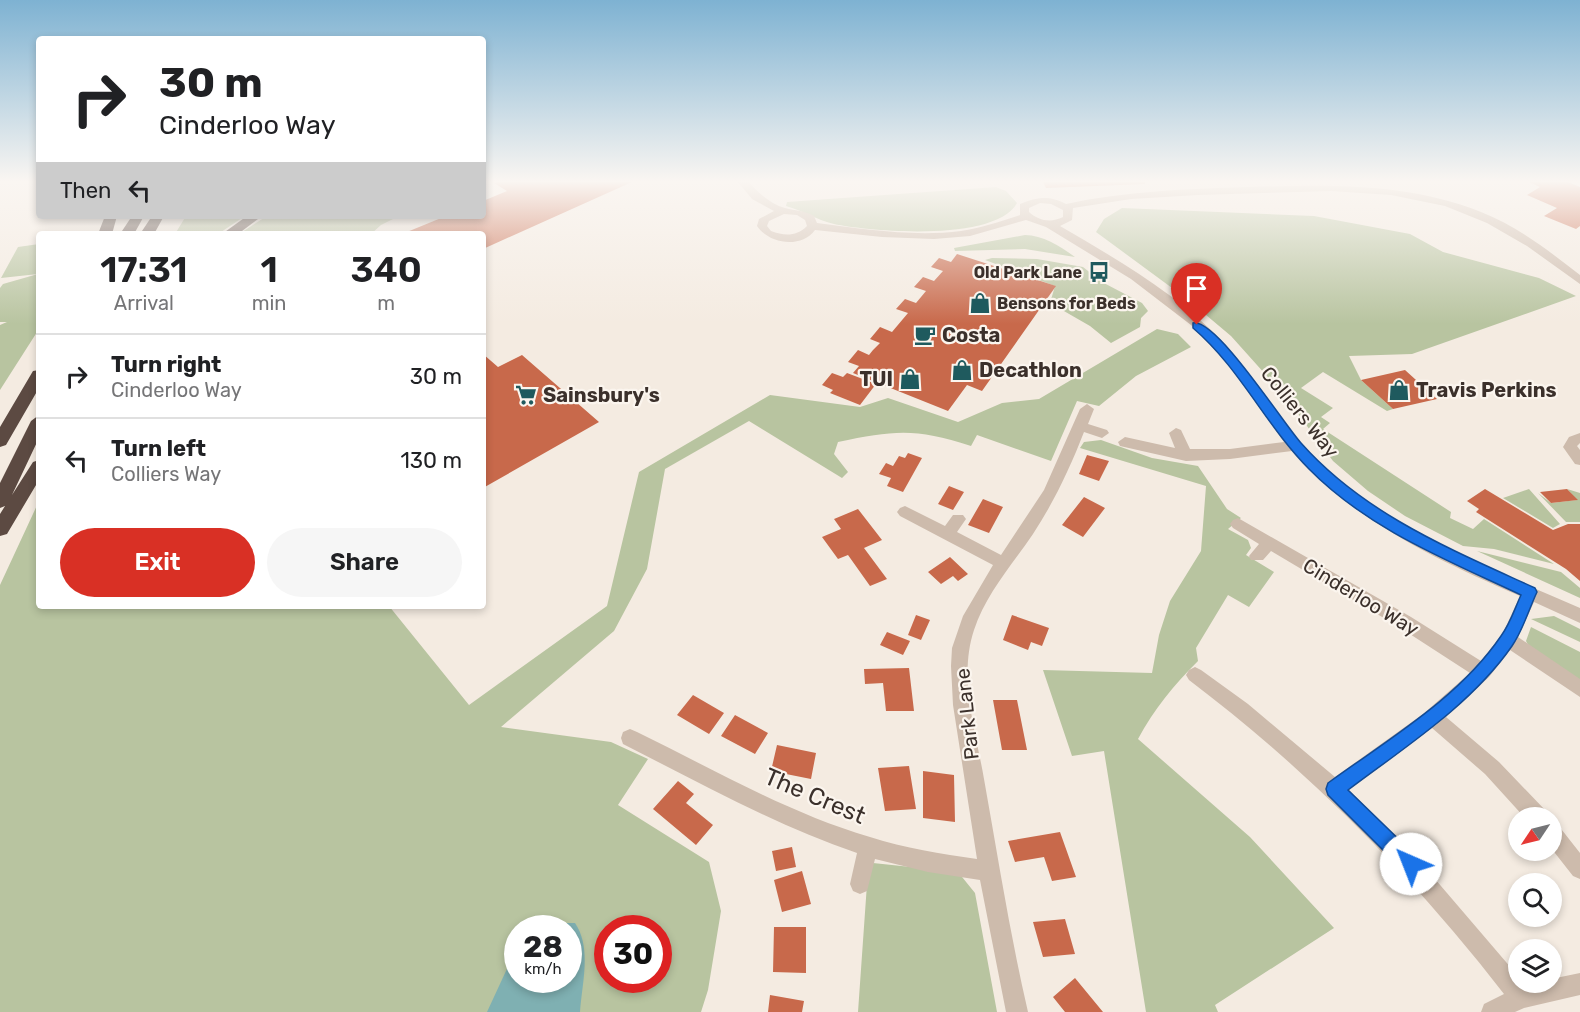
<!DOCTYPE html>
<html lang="en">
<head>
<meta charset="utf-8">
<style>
	:root { --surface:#fff; --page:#f6f6f6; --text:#202124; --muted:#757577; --line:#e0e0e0; --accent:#d93025 }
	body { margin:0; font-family:Rubik,sans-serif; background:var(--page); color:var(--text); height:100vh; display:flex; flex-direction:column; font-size:22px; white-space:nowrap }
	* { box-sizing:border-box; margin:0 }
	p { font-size:20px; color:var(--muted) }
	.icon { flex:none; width:33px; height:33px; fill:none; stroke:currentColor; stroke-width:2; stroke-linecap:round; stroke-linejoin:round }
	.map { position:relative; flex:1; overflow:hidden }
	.sheet { position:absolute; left:36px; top:231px; width:450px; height:378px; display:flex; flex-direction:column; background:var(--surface); border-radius:6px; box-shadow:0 3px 9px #0003 }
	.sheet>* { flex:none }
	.guide { position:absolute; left:36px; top:36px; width:450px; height:183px; border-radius:6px; box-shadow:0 3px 9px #0003; background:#fff; color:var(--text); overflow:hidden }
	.needle { width:39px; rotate:235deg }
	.buttons { position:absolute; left:1508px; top:807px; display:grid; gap:12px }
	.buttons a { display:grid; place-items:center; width:54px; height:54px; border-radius:50%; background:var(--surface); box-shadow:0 3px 9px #0003; font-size:30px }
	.speed { position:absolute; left:504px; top:915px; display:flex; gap:12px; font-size:30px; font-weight:700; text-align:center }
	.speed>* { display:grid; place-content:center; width:78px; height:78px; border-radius:50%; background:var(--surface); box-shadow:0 3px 9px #0003; line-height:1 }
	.speed small { font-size:15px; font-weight:400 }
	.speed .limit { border:9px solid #d22; background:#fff; color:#111 }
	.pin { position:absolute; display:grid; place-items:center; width:51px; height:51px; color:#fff; margin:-62px -26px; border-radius:50% 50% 50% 0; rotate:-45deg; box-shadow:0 0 6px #0007 }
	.pin .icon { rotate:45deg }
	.me { position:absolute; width:66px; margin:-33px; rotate:316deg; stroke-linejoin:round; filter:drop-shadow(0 0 4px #0008) }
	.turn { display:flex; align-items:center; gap:21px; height:126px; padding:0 24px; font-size:27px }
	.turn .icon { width:78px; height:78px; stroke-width:2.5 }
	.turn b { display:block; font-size:42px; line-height:51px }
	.then { display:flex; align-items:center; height:57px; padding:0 24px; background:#0003; gap:12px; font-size:22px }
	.eta { display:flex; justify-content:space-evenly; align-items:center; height:102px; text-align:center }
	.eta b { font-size:36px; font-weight:600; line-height:42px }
	.cta { display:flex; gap:12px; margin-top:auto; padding:12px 24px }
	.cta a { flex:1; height:69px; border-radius:36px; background:var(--accent); color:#fff; font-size:24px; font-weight:600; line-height:69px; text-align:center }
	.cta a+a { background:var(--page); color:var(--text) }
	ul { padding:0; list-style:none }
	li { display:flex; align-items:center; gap:18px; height:84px; padding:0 24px; border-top:2px solid var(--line) }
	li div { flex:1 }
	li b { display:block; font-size:22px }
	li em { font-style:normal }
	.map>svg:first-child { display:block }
</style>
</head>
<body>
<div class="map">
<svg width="1580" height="1012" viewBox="0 0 1580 1012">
	<rect width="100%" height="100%" fill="#f4ebe1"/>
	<path fill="#b8c4a0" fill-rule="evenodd" d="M996,187L1006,191L1017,203C996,242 872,232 834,224C817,220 803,211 786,206L787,202Z
		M1122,208L1314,216L1410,234L1443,252L1539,278L1576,296L1412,354L1349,356L1361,380L1393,409L1387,411L1323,372L1301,388L1333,408L1321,417L1330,423L1323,429L1451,512L1450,518L1473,529L1484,519L1554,564L1494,549L1463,546L1405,516L1368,491L1333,461L1284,395L1231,336L1187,299L1096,232L1104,219Z
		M186,216H245L218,234H175Z
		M267,216H399L381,225L371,234H239Z
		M1025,235C1043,235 1061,247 1075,257L1025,249L955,251L954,248Z
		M39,244V329L0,390V325L7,322H0V288L3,284L38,274L1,278L18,247Z
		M992,258L1037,259L1083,267L1102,282L1142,303L1148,311L1141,318L1140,327L1111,343L1090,326L1050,303L1055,286L985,260Z
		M1157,329L1178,334L1191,347L1136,376L1099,406L1077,401L1051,461L977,435L971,446C916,428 895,430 838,442L834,454L848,472L842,478L749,421L665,469L647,569L614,631L501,727L611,742L648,759L618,805L709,862L721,911L708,990L701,1012H0V585L39,501V606H389L469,705L607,606L639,472L770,395L860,407L888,398L958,422L1002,403L1039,399ZM518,928H568V980H518ZM608,928H658V980H608Z
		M1101,440L1152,458L1198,466L1227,509L1241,518L1228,529L1248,540L1251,548L1246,555L1274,572L1249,607L1228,595L1196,648L1198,661C1174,685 1154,709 1138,739L1250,837L1334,928L1215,1005L1218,1012H1146L1104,751L1072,756L1043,670L1152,673L1159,635L1170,601L1201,551L1206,486L1080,448L1084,442Z
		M1529,489L1560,524L1553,528L1503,498Z
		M1567,489L1580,493V522H1566L1538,493L1551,503L1577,500Z
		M1477,551L1561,572L1580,588V598Z
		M1554,616L1580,629V642L1531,619Z
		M1531,627L1580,652V682L1531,650L1526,641Z
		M873,863L958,872L975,893L997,1012H858L867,884Z"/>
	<path fill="#7fb0b2" d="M563,923H575C592,948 582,983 580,1012H487L517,947L518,980H568V928H541Z"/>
	<path fill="#c8694b" d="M497,182H632L483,249V234H402L446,216H483V201L507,191L494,183Z
		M1043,182H1145V184L1046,188Z
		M1529,182H1568L1580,187V226L1576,229L1544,216L1557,208L1527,195L1540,187Z
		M957,254L1056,286L982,391L967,385L948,411L853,373L859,366L848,362L858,350L869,355L873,350L880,343L870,339L880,327L892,332L908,313L896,309L905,299L916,303L926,291L914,287L923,277L934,281L943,271L931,267L939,258L951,262Z
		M483,354L498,367L522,355L599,422L483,488Z
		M1405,370L1437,399L1393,409L1361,380Z
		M832,373L843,377L847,373L876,384L860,405L830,393L833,390L822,385Z
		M908,453L922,458L903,492L887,486L891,478L879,474L886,463L893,466L899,456L905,458Z
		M1087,455L1109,461L1099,481L1079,474Z
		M949,486L964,492L953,510L938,504Z
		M1485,489L1553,530L1568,524H1580V581L1566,569L1476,512L1479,509L1467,501Z
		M1567,489L1578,500L1551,503L1540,492Z
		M1084,497L1105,508L1083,537L1062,525Z
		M983,499L1003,507L989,533L968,525Z
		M858,509L882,540L864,548L887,579L870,586L848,555L838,559L822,537L841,529L834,519Z
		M950,557L968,574L958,581L953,576L941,584L928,572Z
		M916,615L930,620L921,640L908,635Z
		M1012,615L1049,628L1042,646L1031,642L1028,650L1003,640Z
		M887,632L910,641L903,655L880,645Z
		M909,668L914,711H886L883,683L865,684L864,669Z
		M693,695L724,713L709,734L677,715Z
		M993,700H1017L1027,750H1002Z
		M735,715L768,733L755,754L721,736Z
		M777,745L816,753L811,779L771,771Z
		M909,766L916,809L885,811L878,768Z
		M923,771L954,775L955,822L923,818Z
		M678,781L694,794L686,803L713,825L696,845L653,809Z
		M1060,832L1076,877L1052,881L1044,857L1015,862L1008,841Z
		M792,847L796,867L776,871L772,851Z
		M802,871L811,904L782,912L774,880Z
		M1065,919L1075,954L1043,957L1033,922Z
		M774,927H806V973L773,972Z
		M1075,978L1103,1012H1065L1053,997Z
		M770,995L804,1001L802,1012H768Z"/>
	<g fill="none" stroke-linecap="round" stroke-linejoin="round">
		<path fill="#cdbbac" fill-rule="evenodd" d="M738,182H749C758,193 771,204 785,208C796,211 803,210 814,216L817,223C864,229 913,237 961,231C981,228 1001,221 1020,215V204C1037,197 1049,195 1066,204C1126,191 1186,189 1247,187C1326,185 1406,182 1481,212C1517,226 1549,251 1580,275V284L1527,246L1487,223L1445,206L1391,195L1331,191L1198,195L1131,199L1073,208L1072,220L1060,226C1118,260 1178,294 1225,344C1245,366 1261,393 1279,417C1299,443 1323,467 1348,488C1416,544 1502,573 1580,608V623L1534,602L1518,637L1580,679V697L1510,650L1489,677L1446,717L1499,762L1546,811L1549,818H1525L1485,774L1432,728L1349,790L1417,858L1518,976V982L1525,985L1551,982V979L1580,973V995L1524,1008L1515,1012H1481L1484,1004L1504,994C1412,875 1309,771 1189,680L1186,675L1189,670L1195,667L1201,670L1248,704L1335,777L1423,714L1470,673L1399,627L1271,551L1263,560H1251L1249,556L1259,544L1233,528L1230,524L1233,520L1238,518L1411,617L1481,661L1503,633L1520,596C1435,559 1354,521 1292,451L1230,459L1186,461L1120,446L1118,442L1125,437L1175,448L1169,433L1176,428L1181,430L1190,449H1230L1284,442L1227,363L1191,325L1131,279L1046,227L1026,220L970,236L934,239L882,237L815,230C801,249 769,244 757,226L759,219L774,211L752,199ZM1040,203L1051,204L1063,210V217C1051,223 1039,221 1029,212V208ZM784,214L797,215L805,220L807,226C796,237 784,236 771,231L767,226L769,221Z
			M1087,404L1094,409L1088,424L1107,430L1109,433L1102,438L1084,432C1070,468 1054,502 1033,534C1012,565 986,594 974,630C958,678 976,732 984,779C998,857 1010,935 1028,1012H1006L980,880L928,872L875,859L867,891L860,894L853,891L850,884L857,853C775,825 700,783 623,744L621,738L623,732L630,729L637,732C713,769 788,813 870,837C905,848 941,854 977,859L953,705L951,666L952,648L963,616L993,565L900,516L897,512L900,508L905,506L945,526L953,515H963L966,519L957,532L1001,555L1044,490L1080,409Z
			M1580,433V443L1577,446L1580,450V465L1575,464L1563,447L1569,437Z
			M1551,822L1558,825L1580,853V879L1573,876L1551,848Z"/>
		<path fill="#5c4a42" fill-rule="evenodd" d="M105,216H117L112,234H98Z
			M132,216H144L134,234H120Z
			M152,216H164L154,234H140Z
			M247,216H262L238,234H222Z
			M39,370V388L6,445L0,447V427L33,371Z
			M39,415V438L12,495L33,462L39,460V480L7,534L0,536V514L5,506L0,508V483L31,421Z"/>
	</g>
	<linearGradient id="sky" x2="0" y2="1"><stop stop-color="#7eb2d2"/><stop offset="0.56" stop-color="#faf6f2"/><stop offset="1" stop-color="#faf6f2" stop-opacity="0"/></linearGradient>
	<rect width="1580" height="324" fill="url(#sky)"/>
	<path fill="#1a73e8" stroke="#114b97" stroke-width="1.5" d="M1193,323C1216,318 1283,423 1301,443C1364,514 1450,549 1535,588L1537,592C1529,609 1523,630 1512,646C1471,705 1405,747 1348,790L1417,857L1420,864L1417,871L1411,873L1404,871L1328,795L1326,789L1328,783C1387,740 1459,698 1501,636C1510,624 1515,608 1521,595C1447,560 1368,529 1309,469C1266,426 1240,368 1193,328Z"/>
	<defs>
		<symbol id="bus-bare" viewBox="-9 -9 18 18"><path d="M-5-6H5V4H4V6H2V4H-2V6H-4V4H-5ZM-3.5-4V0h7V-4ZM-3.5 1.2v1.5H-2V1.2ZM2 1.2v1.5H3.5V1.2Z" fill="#1f5a5e" stroke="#fbf5ee" stroke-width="2.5" paint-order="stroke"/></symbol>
		<symbol id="shop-bare" viewBox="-9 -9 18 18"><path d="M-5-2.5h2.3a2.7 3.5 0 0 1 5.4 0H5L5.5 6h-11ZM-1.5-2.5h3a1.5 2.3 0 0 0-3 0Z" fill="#1f5a5e" stroke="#fbf5ee" stroke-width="2.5" paint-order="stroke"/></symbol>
		<symbol id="cafe-bare" viewBox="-9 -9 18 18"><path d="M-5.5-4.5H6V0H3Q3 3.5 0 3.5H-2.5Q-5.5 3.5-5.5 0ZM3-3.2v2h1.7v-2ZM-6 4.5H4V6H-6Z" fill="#1f5a5e" stroke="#fbf5ee" stroke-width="2.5" paint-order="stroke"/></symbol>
		<symbol id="supermarket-bare" viewBox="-9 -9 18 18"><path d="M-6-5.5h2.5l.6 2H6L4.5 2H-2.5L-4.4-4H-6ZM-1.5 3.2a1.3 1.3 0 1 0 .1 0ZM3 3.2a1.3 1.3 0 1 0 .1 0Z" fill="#1f5a5e" stroke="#fbf5ee" stroke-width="2.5" paint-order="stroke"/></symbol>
	</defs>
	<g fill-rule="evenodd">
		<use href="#bus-bare" x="1084" y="257" width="30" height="30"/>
		<use href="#shop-bare" x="965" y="288" width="30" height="30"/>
		<use href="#cafe-bare" x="910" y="320" width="30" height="30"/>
		<use href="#shop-bare" x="947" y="355" width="30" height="30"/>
		<use href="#shop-bare" x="895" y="364" width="30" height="30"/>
		<use href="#shop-bare" x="1384" y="375" width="30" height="30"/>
		<use href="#supermarket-bare" x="511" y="380" width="30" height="30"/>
	</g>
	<g text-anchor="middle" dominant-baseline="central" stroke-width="4.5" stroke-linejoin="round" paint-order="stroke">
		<g font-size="16" font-weight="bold" fill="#3b302b" stroke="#fbf5ee" text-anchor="end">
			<text x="1082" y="272">Old Park Lane</text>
			<text x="997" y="303" text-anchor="start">Bensons for Beds</text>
		</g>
		<g font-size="20" font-weight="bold" fill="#3b302b" stroke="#fbf5ee" text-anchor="start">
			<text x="942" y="335">Costa</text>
			<text x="979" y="370">Decathlon</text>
			<text x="893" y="379" text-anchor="end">TUI</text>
			<text x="1416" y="390">Travis Perkins</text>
			<text x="543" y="395">Sainsbury's</text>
		</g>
		<g font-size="20" fill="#3b302b" stroke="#fbf5ee">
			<text transform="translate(1300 412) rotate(51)">Colliers Way</text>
			<text transform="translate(1361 597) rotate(31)">Cinderloo Way</text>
			<text transform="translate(967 714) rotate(-96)">Park Lane</text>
		</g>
		<g font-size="24" fill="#3b302b" stroke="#fbf5ee">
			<text transform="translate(815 796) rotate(23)">The Crest</text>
		</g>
	</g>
</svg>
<div class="buttons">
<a><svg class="needle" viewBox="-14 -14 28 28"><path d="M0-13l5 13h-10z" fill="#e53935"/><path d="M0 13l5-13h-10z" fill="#757577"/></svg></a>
<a><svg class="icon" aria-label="search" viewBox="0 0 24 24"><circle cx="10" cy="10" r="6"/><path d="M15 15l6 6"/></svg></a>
<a><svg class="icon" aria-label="layers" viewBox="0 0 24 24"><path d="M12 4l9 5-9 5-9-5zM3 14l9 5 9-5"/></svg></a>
</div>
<div class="speed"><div>28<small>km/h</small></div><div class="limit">30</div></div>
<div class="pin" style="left:1197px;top:325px;background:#d93025"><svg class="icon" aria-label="arrive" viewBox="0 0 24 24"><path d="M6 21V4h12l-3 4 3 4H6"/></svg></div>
<svg class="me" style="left:1411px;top:864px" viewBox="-20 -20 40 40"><circle r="19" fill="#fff"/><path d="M0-13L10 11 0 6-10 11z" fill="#1a73e8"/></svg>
<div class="guide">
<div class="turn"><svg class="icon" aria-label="right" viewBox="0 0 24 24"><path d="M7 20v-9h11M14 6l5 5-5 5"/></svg><div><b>30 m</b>Cinderloo Way</div></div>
<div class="then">Then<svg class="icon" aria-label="left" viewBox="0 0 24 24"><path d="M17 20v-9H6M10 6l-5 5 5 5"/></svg></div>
</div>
<section class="sheet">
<div class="eta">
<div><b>17:31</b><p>Arrival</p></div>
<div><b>1</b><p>min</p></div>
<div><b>340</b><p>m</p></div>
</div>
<ul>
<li><svg class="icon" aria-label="right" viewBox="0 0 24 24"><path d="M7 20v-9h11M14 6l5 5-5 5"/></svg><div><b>Turn right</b><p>Cinderloo Way</p></div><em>30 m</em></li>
<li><svg class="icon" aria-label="left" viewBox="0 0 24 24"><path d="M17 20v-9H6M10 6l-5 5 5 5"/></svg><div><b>Turn left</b><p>Colliers Way</p></div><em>130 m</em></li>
</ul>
<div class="cta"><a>Exit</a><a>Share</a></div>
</section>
</div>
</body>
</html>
